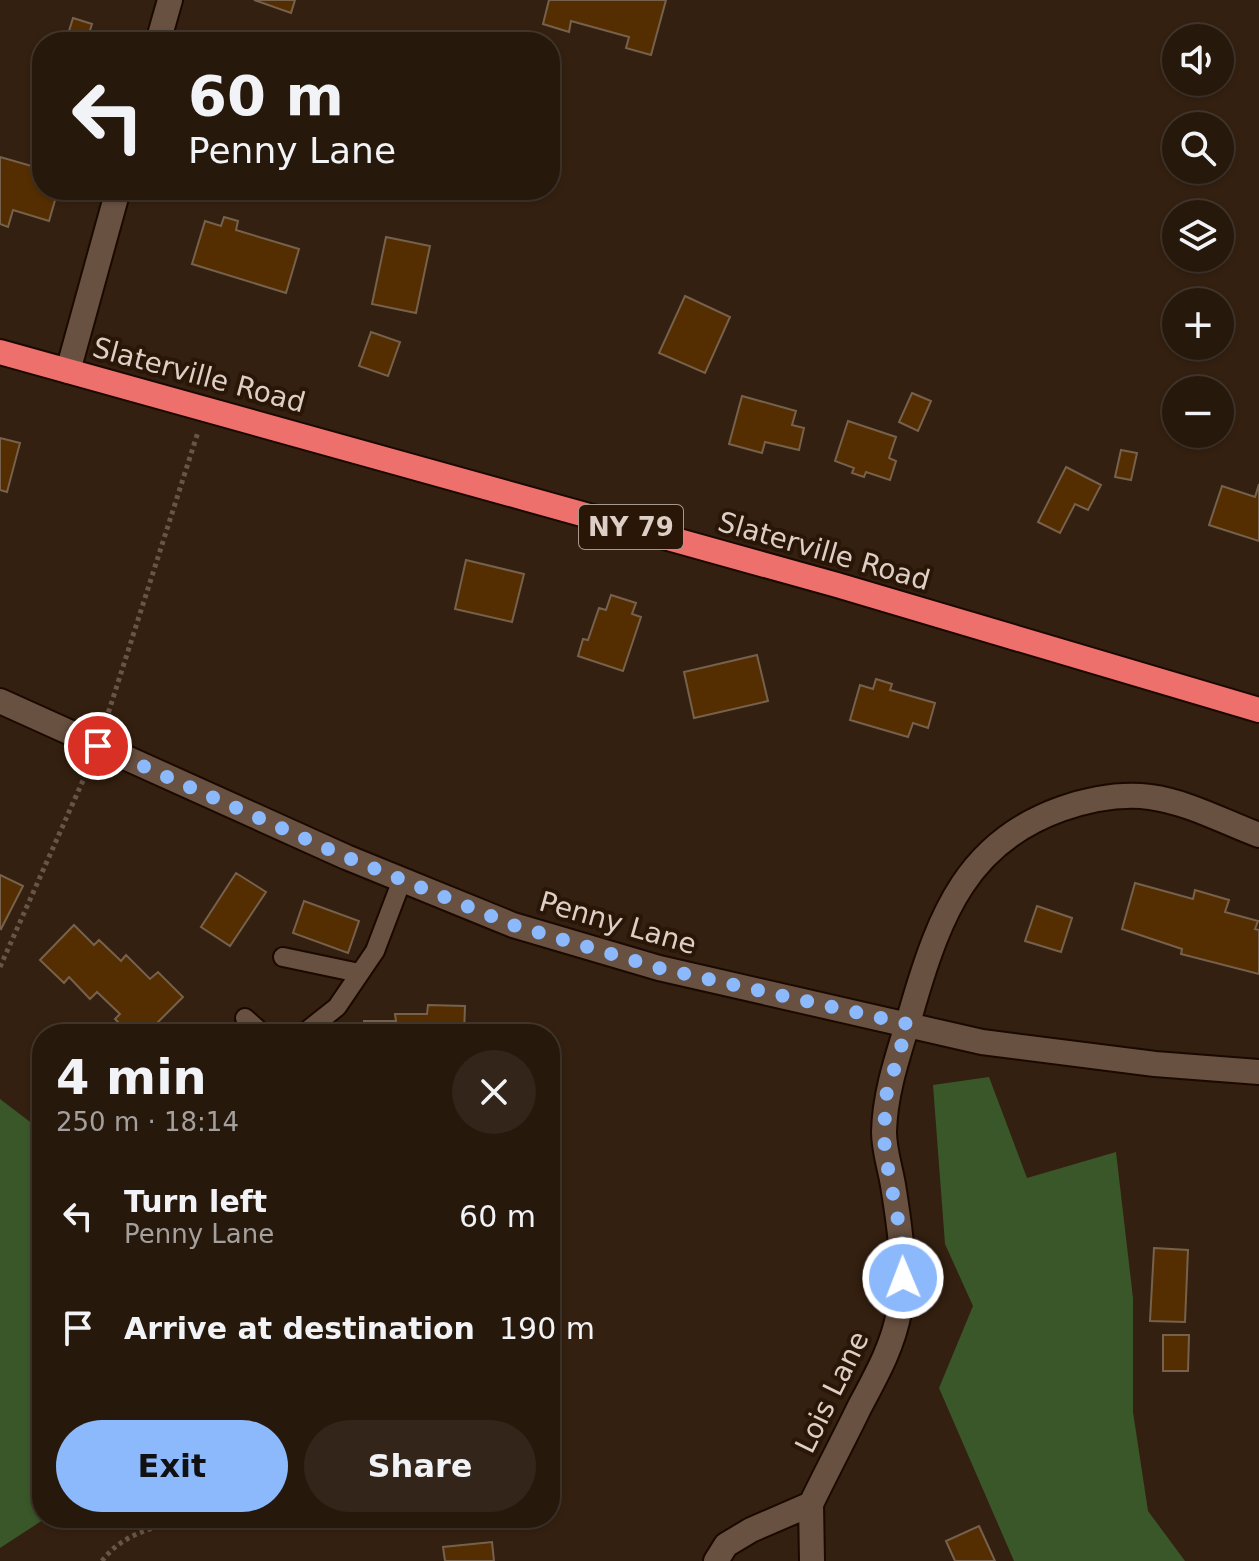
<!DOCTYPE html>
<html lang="en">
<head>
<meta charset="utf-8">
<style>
	:root { --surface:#27180c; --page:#33251a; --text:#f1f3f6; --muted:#a4a09d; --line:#43372d; --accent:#8bb9fc }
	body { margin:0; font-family:"DejaVu Sans",sans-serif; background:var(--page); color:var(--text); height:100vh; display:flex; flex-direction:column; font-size:30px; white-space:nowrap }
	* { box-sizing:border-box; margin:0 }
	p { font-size:26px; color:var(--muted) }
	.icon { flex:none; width:44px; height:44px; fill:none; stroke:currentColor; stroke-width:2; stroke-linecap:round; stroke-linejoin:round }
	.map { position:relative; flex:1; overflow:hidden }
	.drawer { position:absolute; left:32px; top:1024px; width:528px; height:504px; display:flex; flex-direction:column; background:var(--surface); border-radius:32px; box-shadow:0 2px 6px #0004,0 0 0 2px var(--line) }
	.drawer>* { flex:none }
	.hud { position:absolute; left:32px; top:32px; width:528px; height:168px; border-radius:32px; box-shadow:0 2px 6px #0004,0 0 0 2px var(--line); background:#27180c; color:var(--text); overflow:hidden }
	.fabs { position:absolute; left:1162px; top:24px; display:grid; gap:16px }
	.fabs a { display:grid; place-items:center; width:72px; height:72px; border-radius:50%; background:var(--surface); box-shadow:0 2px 6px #0004,0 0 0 2px var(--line); font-size:40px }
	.pin { position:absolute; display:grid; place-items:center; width:68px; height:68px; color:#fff; margin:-34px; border:4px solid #fff; border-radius:50%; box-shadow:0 2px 8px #0007 }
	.me { position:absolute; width:88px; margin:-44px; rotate:359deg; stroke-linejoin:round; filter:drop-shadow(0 0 6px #0008) }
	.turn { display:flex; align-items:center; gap:28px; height:168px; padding:0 24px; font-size:36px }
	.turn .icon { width:104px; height:104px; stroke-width:2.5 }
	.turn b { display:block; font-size:56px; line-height:68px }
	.round { display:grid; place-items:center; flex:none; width:84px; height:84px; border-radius:42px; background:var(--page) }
	.head { display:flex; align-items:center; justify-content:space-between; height:136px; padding:0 24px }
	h1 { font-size:48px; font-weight:700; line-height:60px }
	.primary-button { display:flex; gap:16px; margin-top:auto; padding:16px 24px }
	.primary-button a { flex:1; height:92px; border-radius:48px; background:var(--accent); color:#111; font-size:32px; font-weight:700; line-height:92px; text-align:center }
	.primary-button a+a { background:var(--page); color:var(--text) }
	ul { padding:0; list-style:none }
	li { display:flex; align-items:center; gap:24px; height:112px; padding:0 24px }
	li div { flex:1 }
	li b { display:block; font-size:30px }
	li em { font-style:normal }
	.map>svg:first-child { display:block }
</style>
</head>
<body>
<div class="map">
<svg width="1259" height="1561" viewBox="0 0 1259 1561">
	<rect width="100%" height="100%" fill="#342010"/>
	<path fill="#3a5729" d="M989,1077L1027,1178L1116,1152L1133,1298V1412L1148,1511L1185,1561H1014L939,1388L973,1306L945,1244L933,1085Z
		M0,1099L42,1131V1518H46L0,1548Z"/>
	<path fill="#542e00" stroke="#76614d" stroke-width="2" d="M254,0H295L291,13Z
		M549,0H666L651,55L626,48L629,37L571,21L569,32L543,24Z
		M73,18L92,24L87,40L68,34Z
		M0,157L42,169V190H58L49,221L13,210L8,227L0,224Z
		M224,217L238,221L236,230L299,249L286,293L192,264L205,221L221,226Z
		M386,237L430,246L416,313L372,304Z
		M685,296L730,317L705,373L659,353Z
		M371,332L400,342L388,376L359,366Z
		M912,393L931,401L918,431L899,422Z
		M742,396L796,411L792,425L804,428L799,450L765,442L762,453L729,444Z
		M848,421L896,437L889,458L896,461L890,480L866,472L864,477L852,473L854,468L835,461Z
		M0,438L20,443L7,492L0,490Z
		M1121,450L1137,453L1131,480L1115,477Z
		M1066,467L1101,485L1088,510L1075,504L1060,533L1038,522Z
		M1259,484V541L1209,525L1222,486L1255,497Z
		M466,560L524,574L512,622L455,609Z
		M611,595L636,603L632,614L641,617L623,671L578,656L583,639L588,640L599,608L606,610Z
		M757,655L768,701L694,718L684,672Z
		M876,679L892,684L890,690L935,703L928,728L913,723L908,737L850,720L860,685L873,689Z
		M236,873L266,892L230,946L201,927Z
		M0,875L23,886L1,929L0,928Z
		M1135,883L1193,899L1195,890L1229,900L1225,912L1258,921L1255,929L1259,930V974L1181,954L1182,949L1122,929Z
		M304,901L359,921L348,953L293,933Z
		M1037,906L1072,918L1061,952L1025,941Z
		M74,925L94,945L99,940L121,961L126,955L150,979L158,972L183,997L146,1034H130L115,1019L120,1014L97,992L90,999L69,977L64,983L40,960Z
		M428,1005L465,1006L464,1034H364V1021H396L395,1014H427Z
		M1154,1248L1188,1250L1185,1322L1150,1321Z
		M1163,1335H1189L1188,1371H1163Z
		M979,1526L995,1561H955L946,1541Z
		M492,1542L494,1561H445L443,1547Z"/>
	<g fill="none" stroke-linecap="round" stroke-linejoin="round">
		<defs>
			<path id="lane" d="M283,957L359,973
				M245,1018L263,1034
				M303,1034L337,1007L375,951L402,880"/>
			<path id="street" d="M158,42L170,0
				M68,371L118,190
				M0,701L346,857L513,925L659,968L982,1042L1155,1064L1259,1072
				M811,1504C827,1471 844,1439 860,1406C876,1376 893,1346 899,1312C906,1268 900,1228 893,1185C890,1167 884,1150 884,1132C885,1087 902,1045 914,1002C940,914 968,842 1061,809C1090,799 1119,793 1150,797C1188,802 1224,822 1259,835
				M716,1561L726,1545L751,1530L811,1504L812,1561"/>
			<path id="highway" d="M0,352L837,585L1259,710"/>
		</defs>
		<use href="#lane" stroke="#1b0900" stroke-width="22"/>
		<use href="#street" stroke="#1b0900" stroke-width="28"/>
		<use href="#highway" stroke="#1b0900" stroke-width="28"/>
		<path stroke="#675547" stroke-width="5" stroke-dasharray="4 4" stroke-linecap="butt" d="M106,720L198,432
			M0,967L89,767
			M312,1518L355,1526
			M102,1561C129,1524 184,1521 226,1518"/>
		<use href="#lane" stroke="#695141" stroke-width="18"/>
		<use href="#street" stroke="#695141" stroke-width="24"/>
		<use href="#highway" stroke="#ed706d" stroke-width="24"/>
	</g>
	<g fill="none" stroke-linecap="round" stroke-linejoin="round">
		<path stroke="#8bb9fc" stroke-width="14" stroke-dasharray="0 25.2" d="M98,746L346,857L513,925L659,968L908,1024L886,1096L884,1133L885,1153L902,1241L903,1278"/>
	</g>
	<g text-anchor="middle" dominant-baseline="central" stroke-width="8" stroke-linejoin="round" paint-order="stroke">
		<rect fill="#2a1607" stroke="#a7988d" stroke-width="2" x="579" y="505" width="104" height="44" rx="6"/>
		<g font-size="26" font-weight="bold" fill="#ddcfc6">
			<text x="631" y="527">NY 79</text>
		</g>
		<g font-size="28" fill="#ddcfc6" stroke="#2a1607">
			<text transform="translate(199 375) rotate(15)">Slaterville Road</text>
			<text transform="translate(824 551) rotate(16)">Slaterville Road</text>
			<text transform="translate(618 923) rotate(16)">Penny Lane</text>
			<text transform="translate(832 1392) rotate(-64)">Lois Lane</text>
		</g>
	</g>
</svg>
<div class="fabs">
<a><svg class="icon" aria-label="sound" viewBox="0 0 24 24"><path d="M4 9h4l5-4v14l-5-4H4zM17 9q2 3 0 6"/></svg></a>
<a><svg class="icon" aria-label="search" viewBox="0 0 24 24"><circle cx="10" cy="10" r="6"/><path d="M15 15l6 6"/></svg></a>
<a><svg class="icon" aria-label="layers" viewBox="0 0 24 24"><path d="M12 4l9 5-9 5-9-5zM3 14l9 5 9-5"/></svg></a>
<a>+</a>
<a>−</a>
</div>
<div class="pin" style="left:98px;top:746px;background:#d93025"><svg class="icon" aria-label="arrive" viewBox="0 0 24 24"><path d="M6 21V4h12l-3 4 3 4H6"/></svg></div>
<svg class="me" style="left:903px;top:1278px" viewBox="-20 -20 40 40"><circle r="17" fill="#8bb9fc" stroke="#fff" stroke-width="3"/><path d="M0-11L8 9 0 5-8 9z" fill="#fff"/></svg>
<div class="hud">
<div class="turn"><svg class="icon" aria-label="left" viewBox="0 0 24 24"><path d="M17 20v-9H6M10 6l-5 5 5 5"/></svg><div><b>60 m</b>Penny Lane</div></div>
</div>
<section class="drawer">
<div class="head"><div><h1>4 min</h1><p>250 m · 18:14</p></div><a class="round"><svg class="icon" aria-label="close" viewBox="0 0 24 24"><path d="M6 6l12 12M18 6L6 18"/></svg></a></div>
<ul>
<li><svg class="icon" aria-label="left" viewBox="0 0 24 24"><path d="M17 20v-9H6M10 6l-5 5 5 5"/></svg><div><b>Turn left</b><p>Penny Lane</p></div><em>60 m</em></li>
<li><svg class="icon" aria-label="arrive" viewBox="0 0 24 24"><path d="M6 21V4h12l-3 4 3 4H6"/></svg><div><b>Arrive at destination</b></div><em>190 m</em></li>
</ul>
<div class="primary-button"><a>Exit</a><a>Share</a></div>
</section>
</div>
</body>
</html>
